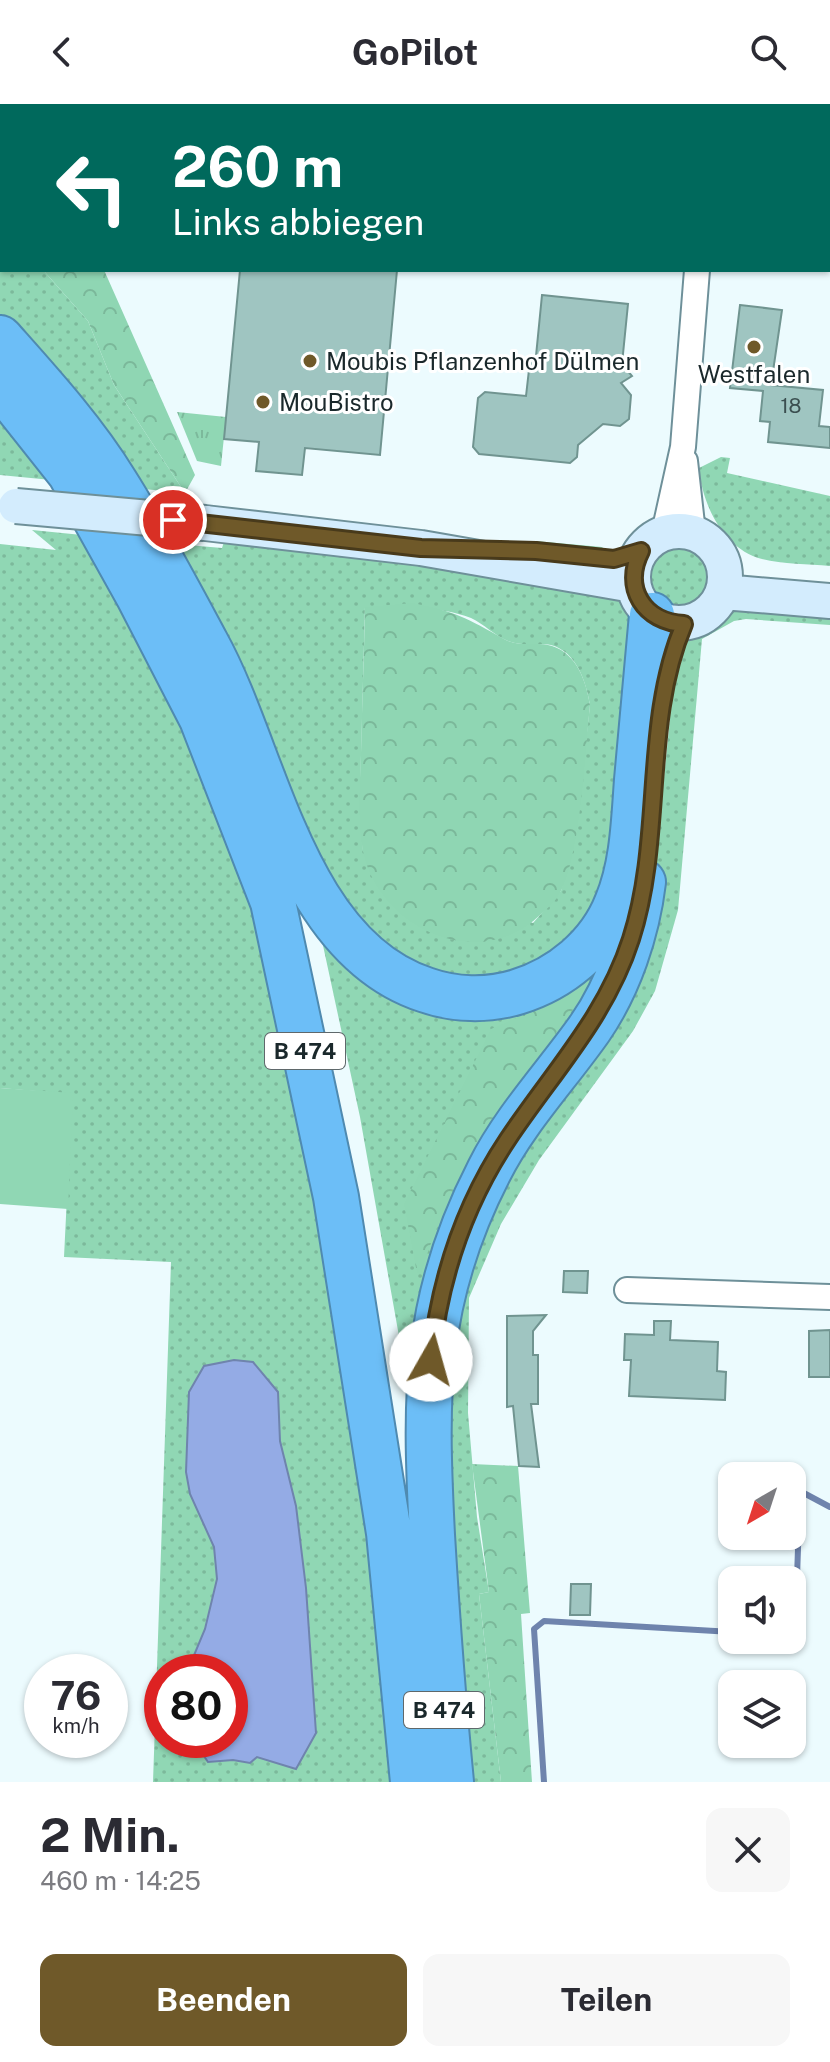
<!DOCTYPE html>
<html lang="de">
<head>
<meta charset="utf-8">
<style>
	:root { --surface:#fff; --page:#f7f7f7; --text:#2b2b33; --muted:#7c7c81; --accent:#6f5929 }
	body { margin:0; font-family:"Public Sans",sans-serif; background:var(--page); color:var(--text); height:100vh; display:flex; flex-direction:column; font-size:30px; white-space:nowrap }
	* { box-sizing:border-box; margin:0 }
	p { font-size:26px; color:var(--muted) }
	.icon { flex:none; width:44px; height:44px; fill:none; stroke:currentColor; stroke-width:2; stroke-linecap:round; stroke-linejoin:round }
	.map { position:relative; height:1678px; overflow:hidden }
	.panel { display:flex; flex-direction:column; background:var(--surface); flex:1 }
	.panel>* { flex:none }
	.hud { position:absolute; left:0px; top:0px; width:830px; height:168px; box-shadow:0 2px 6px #0004; background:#00695c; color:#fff; overflow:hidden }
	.needle { width:52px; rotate:219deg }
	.fabs { position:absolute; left:718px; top:1358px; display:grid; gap:16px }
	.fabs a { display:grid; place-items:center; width:88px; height:88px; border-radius:16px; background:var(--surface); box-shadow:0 2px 6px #0004; font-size:40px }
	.speed { position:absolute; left:24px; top:1550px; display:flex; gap:16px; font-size:40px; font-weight:700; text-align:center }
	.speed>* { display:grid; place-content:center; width:104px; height:104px; border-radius:50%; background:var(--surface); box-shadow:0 2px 6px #0004; line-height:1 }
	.speed small { font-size:20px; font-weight:400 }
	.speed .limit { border:12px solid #d22; background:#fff; color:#111 }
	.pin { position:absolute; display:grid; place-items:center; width:68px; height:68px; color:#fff; margin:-34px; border:4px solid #fff; border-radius:50%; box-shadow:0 2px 8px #0007 }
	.me { position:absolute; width:88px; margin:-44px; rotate:7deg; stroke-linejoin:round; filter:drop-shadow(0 0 6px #0008) }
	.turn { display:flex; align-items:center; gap:28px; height:168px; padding:0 40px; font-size:36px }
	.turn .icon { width:104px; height:104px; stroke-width:2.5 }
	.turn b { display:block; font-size:56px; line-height:68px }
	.round { display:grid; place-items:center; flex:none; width:84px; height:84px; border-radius:16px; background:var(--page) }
	.head { display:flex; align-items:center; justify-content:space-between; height:136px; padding:0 40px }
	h1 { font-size:48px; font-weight:700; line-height:60px }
	.cta { display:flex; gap:16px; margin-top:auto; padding:16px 40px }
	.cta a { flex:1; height:92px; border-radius:16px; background:var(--accent); color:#fff; font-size:32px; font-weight:700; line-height:92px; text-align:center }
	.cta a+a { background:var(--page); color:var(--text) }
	header { display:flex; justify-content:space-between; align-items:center; height:104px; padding:0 40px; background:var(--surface); font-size:36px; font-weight:700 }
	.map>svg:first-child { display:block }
</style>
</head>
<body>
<header><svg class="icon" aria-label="back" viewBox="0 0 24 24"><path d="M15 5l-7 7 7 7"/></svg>GoPilot<svg class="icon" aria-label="search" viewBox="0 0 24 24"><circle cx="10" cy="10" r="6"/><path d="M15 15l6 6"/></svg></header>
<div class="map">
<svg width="830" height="1678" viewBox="0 0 830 1678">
	<defs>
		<pattern id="grass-dots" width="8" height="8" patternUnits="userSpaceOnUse" patternTransform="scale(2)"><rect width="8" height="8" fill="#90d7b4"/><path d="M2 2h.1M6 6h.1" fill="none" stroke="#7cb99b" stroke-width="1.8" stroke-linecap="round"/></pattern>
		<pattern id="forest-crowns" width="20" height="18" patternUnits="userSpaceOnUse" patternTransform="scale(2)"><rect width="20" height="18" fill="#8fd6b3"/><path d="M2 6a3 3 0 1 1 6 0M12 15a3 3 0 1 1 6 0" fill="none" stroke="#7bb89a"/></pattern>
		<pattern id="park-tufts" width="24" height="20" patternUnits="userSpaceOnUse" patternTransform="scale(2)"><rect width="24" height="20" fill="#90d7b4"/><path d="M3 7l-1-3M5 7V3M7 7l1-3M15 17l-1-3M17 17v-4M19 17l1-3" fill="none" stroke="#7cb99b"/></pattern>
	</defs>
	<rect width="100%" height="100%" fill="#ecfbfe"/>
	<path fill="url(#grass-dots)" fill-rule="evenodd" d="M0,117L2,166H43L88,217L114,281L185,389L0,371Z
		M721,353L730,354L727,369L830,392V462C808,460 783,460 762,455C723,445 702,400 699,364Z
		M32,426L92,432L233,732L277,904L314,1089L357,1346L382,1537L395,1678H153L171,1158L64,1153L72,990L0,984V440L56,446ZM162,1568H230V1636H162Z
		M535,437L602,443L605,447L536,441Z
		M224,438L427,459L627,493L637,508L615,763L564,852L458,884L359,832L165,439L222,444ZM365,503C400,505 438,501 471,514C484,520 495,532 508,537C522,543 537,538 551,541C577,548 586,578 590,601L576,729L561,787L533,819L363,747L360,689Z
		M646 474a33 33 0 1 1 66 0a33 33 0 1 1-66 0Z
		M729,501L830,503V521L746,515L734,517L702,535L678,806L655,887L633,927L539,1056L501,1120L469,1194L468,1309L477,1413L489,1488L479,1490L501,1678H468L440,1389L463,1150L653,781L670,615C666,551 679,536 729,501Z
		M316,809L422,894L619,842L517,1005L413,1311L360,1013Z"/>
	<path fill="url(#forest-crowns)" d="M0,0L31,2H2V119Z
		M43,166H104L195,371L185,389L114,281L88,217Z
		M413,499C456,508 467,514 504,535C519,544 537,537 552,542C577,550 586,577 590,601C585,649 581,745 561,787C557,796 548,804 541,810C481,870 379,826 363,747C357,716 360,680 361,649C362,600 364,552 365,503Z
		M588,875L591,879C523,981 457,1048 421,1170L417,1169L404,1100L491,925L537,905Z
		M472,1360L518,1362L530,1509L521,1510L532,1678H501L479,1490L489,1488Z"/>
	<path fill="url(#park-tufts)" d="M177,308L226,313L221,362L197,357Z"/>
	<path fill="#90d7b4" d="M0,984L73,989L68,1105L0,1100Z"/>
	<path fill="#94abe5" stroke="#6f84ad" stroke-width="2" d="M234,1256L253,1258L278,1288L280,1337L296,1402L306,1484L316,1629L296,1665L257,1653L250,1659L233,1656L208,1658L193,1636H230V1568H187L205,1525L217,1475L214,1443L190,1390L186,1368L189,1288L204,1262Z"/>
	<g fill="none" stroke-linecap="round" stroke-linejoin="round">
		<path stroke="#6f84ad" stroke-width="6" d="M792,1531H795L800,1387L830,1403
			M544,1678L534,1525L544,1517L732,1528"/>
	</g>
	<path fill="#9fc5c1" stroke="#709490" stroke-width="2" d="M240,166H397L380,351L305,344L302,371L256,367L259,338L224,335Z
		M542,191L628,200L622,260L632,272L621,279L631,291L629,315L620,322L603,320L578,341L577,353L570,359L479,350L473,343L478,294L485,288L526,292L530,257L536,252Z
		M740,201L782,206L771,281L823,286L819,322L830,323V344L768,338L770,318L760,317L763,287L730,284Z
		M564,1167H588L587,1189L563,1188Z
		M546,1211L533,1227V1251H538V1300H531L539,1363L519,1362L513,1302L507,1303V1212Z
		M654,1217H671L670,1236L718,1238L717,1267L726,1268L725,1296L629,1292L631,1256H624L625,1230L654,1231Z
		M830,1226V1273H809V1227Z
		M571,1480H591L590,1511H570Z"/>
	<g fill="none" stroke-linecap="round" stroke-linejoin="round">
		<defs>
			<path id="street" d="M712,2V0
				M685,357L693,429
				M664,429L683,343L697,166
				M627,1186L830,1193"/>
			<path id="secondary" d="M205,419L421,444L633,481
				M633 473a46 46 0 1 1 92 0a46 46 0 1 1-92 0Z
				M723,488L830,497"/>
			<path id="highway" d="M0,234C40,279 83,326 115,378C148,430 177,485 206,539C266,647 292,843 426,886C454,896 488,897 517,888C560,875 600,843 617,799C633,761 634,716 637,676C642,621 647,566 652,511
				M0,281L70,369L138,491L202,615L273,798L336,1093L389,1429L413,1678
				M451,1678C443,1596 437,1514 432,1431C425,1292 423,1195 489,1067C515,1015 557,971 590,924C619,882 637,828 643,778"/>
		</defs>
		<use href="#street" stroke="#6e9099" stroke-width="28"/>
		<use href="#secondary" stroke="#6e9099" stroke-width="38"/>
		<use href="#highway" stroke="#4f8ab0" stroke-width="48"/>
		<use href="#street" stroke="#fff" stroke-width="24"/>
		<use href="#secondary" stroke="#d3ecfd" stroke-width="34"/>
		<use href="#highway" stroke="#6cbef7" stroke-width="44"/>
		<defs>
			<path id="secondary-bridge" d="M16,402L205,419"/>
		</defs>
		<use href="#secondary-bridge" stroke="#6e9099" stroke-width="38" stroke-linecap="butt"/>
		<use href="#secondary-bridge" stroke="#d3ecfd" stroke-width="34"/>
	</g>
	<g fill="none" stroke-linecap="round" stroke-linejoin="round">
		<defs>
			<path id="route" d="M173,416L421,444L536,447L614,455L641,447C622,484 644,518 684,520C642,619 664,733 631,835C606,913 552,969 508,1035C464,1101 439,1177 431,1256"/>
		</defs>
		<use href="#route" stroke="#483a1b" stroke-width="20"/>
		<use href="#route" stroke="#6f5929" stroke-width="14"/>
	</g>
	<g fill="#6f5929" stroke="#fff" stroke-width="3">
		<circle cx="754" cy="243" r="8"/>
		<circle cx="310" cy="257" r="8"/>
		<circle cx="263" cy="298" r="8"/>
	</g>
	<g text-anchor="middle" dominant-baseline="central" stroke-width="6" stroke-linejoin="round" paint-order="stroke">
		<g font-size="20" fill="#3b4f50">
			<text x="791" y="302">18</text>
		</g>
		<g fill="#fff" stroke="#5f686b" stroke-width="2">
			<rect x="265" y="929" width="80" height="36" rx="6"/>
			<rect x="404" y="1588" width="80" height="36" rx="6"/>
		</g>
		<g font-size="22" font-weight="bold" fill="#1a282b">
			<text x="305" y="947">B 474</text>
			<text x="444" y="1606">B 474</text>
		</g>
		<g font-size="24" fill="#1a282b" stroke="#fff" text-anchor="start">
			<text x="326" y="257">Moubis Pflanzenhof Dülmen</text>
			<text x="754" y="270" text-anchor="middle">Westfalen</text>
			<text x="279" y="298">MouBistro</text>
		</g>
	</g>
</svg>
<div class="fabs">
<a><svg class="needle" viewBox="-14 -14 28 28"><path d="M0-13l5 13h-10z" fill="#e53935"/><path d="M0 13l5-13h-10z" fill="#7c7c81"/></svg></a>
<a><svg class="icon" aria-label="sound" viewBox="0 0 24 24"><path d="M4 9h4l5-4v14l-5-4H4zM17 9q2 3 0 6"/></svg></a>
<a><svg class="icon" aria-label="layers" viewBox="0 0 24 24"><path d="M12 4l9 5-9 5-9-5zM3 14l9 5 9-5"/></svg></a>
</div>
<div class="speed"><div>76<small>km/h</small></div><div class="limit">80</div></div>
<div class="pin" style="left:173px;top:416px;background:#d93025"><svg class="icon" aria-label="arrive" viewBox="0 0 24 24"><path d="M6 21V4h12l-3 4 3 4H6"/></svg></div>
<svg class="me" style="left:431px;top:1256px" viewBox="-20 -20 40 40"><circle r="19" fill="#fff"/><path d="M0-13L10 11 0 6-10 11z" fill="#6f5929"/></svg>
<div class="hud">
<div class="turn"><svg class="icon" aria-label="left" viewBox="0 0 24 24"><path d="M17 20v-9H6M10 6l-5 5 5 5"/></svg><div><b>260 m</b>Links abbiegen</div></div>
</div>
</div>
<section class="panel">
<div class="head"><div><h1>2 Min.</h1><p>460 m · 14:25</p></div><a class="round"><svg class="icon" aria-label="close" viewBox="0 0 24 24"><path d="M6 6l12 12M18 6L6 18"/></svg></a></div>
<div class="cta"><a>Beenden</a><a>Teilen</a></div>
</section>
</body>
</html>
